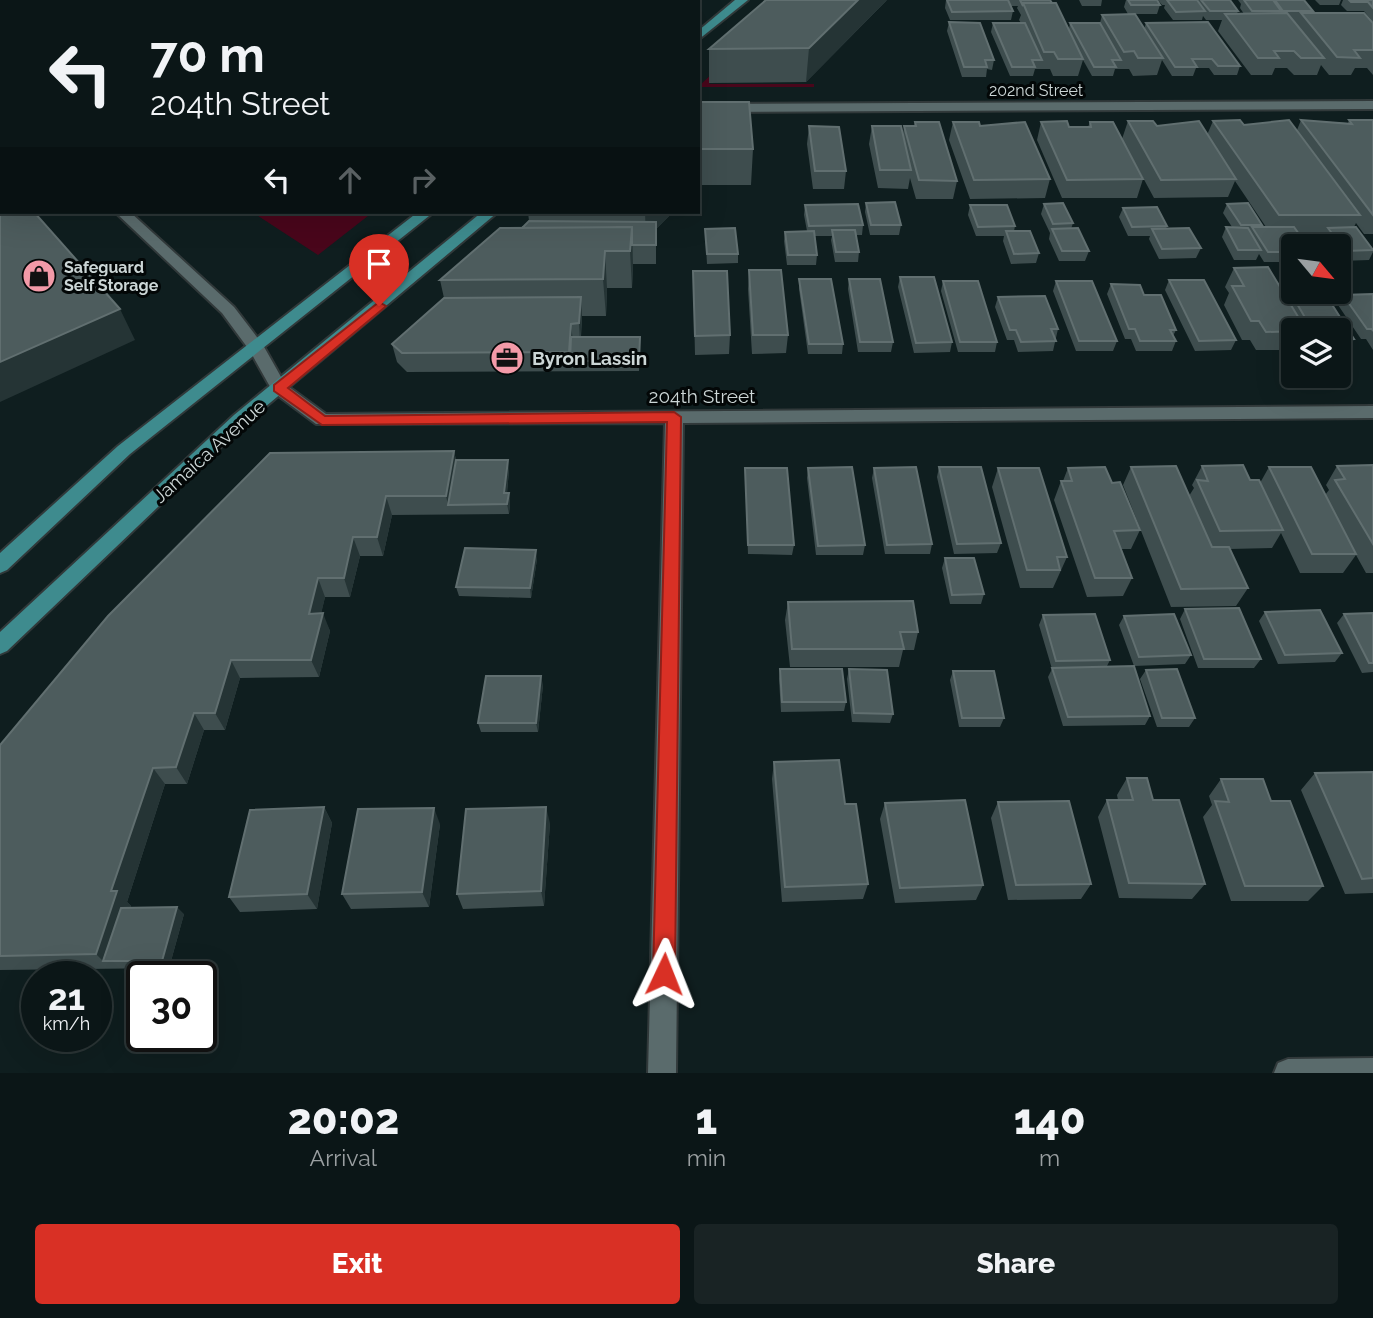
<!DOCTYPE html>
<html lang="en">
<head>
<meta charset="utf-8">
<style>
	:root { --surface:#0b1617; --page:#192324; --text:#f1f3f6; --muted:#9a9fa1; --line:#2b3536; --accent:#d93025 }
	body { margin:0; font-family:Raleway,sans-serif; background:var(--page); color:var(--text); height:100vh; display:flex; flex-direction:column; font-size:26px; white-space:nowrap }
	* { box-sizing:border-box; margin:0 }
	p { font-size:23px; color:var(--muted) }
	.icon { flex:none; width:38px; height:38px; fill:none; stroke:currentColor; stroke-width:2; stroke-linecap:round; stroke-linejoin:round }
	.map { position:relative; height:1073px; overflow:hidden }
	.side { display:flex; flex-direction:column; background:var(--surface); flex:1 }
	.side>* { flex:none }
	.hud { position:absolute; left:0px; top:0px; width:700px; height:214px; box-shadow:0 7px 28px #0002,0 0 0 2px var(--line); background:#0b1617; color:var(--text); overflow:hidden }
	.needle { width:46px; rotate:119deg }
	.controls { position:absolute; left:1281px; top:234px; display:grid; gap:14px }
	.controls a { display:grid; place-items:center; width:70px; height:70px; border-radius:7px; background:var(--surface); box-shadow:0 7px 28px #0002,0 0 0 2px var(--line); font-size:35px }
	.speed { position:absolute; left:21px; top:961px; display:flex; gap:14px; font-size:35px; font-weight:700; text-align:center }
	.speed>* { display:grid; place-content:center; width:91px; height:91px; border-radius:50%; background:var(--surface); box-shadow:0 7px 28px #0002,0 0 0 2px var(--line); line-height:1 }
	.speed small { font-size:18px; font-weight:400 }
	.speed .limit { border:4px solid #111; border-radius:10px; background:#fff; color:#111 }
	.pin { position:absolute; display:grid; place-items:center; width:60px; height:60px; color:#fff; margin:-72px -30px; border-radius:50% 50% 50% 0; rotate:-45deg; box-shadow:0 0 7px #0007 }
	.pin .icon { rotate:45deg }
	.me { position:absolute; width:77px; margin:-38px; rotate:2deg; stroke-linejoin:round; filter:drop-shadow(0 0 5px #0008) }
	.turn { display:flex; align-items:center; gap:24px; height:147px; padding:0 35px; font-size:32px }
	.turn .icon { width:91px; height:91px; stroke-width:2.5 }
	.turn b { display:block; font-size:49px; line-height:60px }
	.lanes { display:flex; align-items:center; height:66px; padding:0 35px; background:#0003; justify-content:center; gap:35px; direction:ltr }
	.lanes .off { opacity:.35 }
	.eta { display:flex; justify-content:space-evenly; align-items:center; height:119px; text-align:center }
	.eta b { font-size:42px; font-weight:800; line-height:49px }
	.action { display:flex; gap:14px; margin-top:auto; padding:14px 35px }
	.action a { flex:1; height:80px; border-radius:7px; background:var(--accent); color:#fff; font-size:28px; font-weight:800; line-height:80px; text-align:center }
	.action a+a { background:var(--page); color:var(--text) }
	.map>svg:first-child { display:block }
</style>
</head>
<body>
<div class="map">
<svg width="1373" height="1073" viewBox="0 0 1373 1073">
	<rect width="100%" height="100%" fill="#0f1e1f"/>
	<path fill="#49061b" d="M184,0H646L182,2Z
		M774,15L782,17L709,84H814V87H698Z
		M252,212H373L318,255Z"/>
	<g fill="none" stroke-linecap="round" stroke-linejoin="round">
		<defs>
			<path id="minor" d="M1373,101V109L698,112V104Z
				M115,212H130L234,307L263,345L285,384L326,414L1373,406V418L683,423L676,1073H648L665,423L316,424L273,392L250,351L222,313Z
				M1373,1058V1073H1274L1278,1063L1288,1059Z"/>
			<path id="primary" d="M684,0H696L683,2Z
				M735,0H748L698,40V31Z
				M418,212H434L130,454L7,570L0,573V553L118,446Z
				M482,212H498L246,423L7,651L0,654V632L234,415Z"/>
		</defs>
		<use href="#minor" stroke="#31393a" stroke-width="4"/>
		<use href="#primary" stroke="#31393a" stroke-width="4"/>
		<use href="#minor" fill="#5a6b6c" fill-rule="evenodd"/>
		<use href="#primary" fill="#3e8b8e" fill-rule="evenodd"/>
		<path stroke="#aeb8b9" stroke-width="3.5" d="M64,2L67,0
			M83,2L85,0
			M104,2L106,0
			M125,2L128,0
			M0,105L2,103"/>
	</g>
	<path fill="#3e4d4e" d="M887,0L806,82L709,83V49Z
		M946,0H1050L1069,29L1070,23H1100L1102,15L1144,29L1146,23L1240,66L1237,75H1214L1209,68H1196L1193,76H1172L1162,60L1157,75L1133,76L1129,69H1115L1113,76H1092L1083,60L1078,76H1053L1050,69H1035L1033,76H1010L991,32L993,23H1021L1019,20L1021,15L1017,8L1018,6H1010L1013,11L1011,20H950L945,8Z
		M1079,0H1102L1101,6H1082Z
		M1126,0H1157L1160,5L1157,14H1128L1124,7Z
		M1158,0H1230L1238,11L1237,14H1244L1240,8L1241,4L1238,0H1304L1313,11L1312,13L1373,23V75L1367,68H1355L1351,75H1329L1321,65L1317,75H1294L1287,68H1275L1272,75H1251L1218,31L1222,20H1206L1203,16L1202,20H1173L1164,8L1165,5H1162Z
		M1315,0H1341L1339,5H1320Z
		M1343,0H1373V22L1364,11H1347L1341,5Z
		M949,22L994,60L992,70L987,69L986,77H962L947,31Z
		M698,102L753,149L751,185H699Z
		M1301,120L1348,123L1349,120H1373V234H1364L1356,223L1354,227L1373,249V252L1369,260L1340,261L1339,247H1329L1323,237L1325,233H1299L1293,247V262H1264L1259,254L1256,260H1234L1222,237L1226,227H1232L1223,213L1227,204L1262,225L1261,227H1266L1235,181L1228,197L1154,198L1122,139L1128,121L1207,135L1213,121L1297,130Z
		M915,122L957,181L953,199H916L910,178L908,189L878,188L869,144L872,126L903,134L904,126H914Z
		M953,122L980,126L1050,179L1045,198L970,199L949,140Z
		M1041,122L1069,127H1088L1090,122L1143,179L1137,198H1062L1037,140Z
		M809,126L846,171L844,189H813L807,144Z
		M866,203L901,225L899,235H870L865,212Z
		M1044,204L1073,223L1071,229L1089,251L1085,261H1059L1049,239L1050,233L1041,214Z
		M805,205L863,225L862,235H856L859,252L858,262H835L831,240L832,236H815L817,255L816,265H787L784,241L785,232L807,231L804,215Z
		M970,205L1015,226L1014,231L1039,253L1036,263L1011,264L1003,241L1004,236H976L968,215Z
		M1123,208L1167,226L1166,229L1201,248L1196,258L1159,259L1149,239L1150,236H1128L1119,217Z
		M528,212H673L656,229V264H633L632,288H607L606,316H582L581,337H640L639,371L407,372L397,362L392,344L444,298L440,280L522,228L529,221Z
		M705,229L738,254V263L707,264Z
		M1234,268L1280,287L1283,280L1354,339L1349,349H1339V331H1302L1298,324L1293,331V344L1290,350H1256L1250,340H1242L1224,305L1229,293L1225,287Z
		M749,270L788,335L786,353L752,354L748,289Z
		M693,271L730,335L729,354L695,355Z
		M900,277L952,342L950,352L914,353L898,287Z
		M799,279L843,344L842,354H808L799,289Z
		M849,279L893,342L891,352H858L848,289Z
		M1169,280L1236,340L1231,350L1195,351L1165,290Z
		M943,281L997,342L995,352H958L941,291Z
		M1056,281L1117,341L1113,351H1076L1053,291Z
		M1111,284L1144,295L1176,330L1173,336L1176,341L1172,351H1136L1131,339H1125L1107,294Z
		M1373,294V350L1366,339H1361L1338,305L1343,295Z
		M998,297L1058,329L1053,351L1018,352L1014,340H1007L995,307Z
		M454,451L456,460L509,470L507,493H509L510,503L509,514L392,515L383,556H360L350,597H325L321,613L330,631L319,677L240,678L225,730H204L187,784H165L127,902L131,906L130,908L184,914L169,968L0,970V745Z
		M1373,465V573H1366L1356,555L1343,573H1300L1281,533L1272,548L1230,549L1248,588L1236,606L1171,607L1123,485L1131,467L1189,496L1194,488L1192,485L1202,466L1260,483L1269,467L1325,495L1329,490L1326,485L1337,466Z
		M939,467L1001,543L997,553L954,554L937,477Z
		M745,468L794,545L792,555L748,554Z
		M808,468L865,545L863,555H816L807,478Z
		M874,468L932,544L930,554H885L872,478Z
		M998,468L1067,557L1053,588H1020L992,487Z
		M1068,468L1112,483L1140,530L1131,549H1121L1132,578L1123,596L1087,597L1054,500L1061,481H1063Z
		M945,558L984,594L981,604H950L942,568Z
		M537,559L531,598L459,596L456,587Z
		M788,602L918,632L914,650H903L899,667H790L785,620Z
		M1185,609L1261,659L1254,668H1198L1180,619Z
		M1265,612L1342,653L1335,662L1278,664L1259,621Z
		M1373,613V672L1362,673L1337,623L1344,614Z
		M1043,615L1110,660L1107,666L1150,716L1145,725L1063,726L1048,677L1052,669L1039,625Z
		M1124,616L1191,655L1185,664L1134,666L1119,625Z
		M780,669L846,702L844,711L781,712L779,679Z
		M849,669L893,714L890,723L852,722L847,679Z
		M1146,670L1195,718L1189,727H1157L1140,679Z
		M953,671L1004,718L1000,727H959L950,680Z
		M543,685L538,732H481L478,723Z
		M774,762L868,884L863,899L782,902L772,779Z
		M1373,772V893L1345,894L1301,790L1315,773Z
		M1127,778L1153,800L1205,884L1192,899L1119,898L1098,817L1107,800H1118L1117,795Z
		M1221,779L1271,801L1323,886L1308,901H1231L1203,817L1212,805L1209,796Z
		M998,802L1091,884L1081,899L1008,900L991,818Z
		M885,803L983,885L976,900L895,903L880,819Z
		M324,807L332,823L317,909L240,912L229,897Z
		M550,823L544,906L463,909L457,894Z
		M440,824L429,907L351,909L342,894Z"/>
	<path fill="#253435" d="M858,0H887L806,82L809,48Z
		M699,149V185L698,186V150Z
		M645,212H673L656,229V264V245L646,240Z
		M632,227L633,264L632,288L630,251Z
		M605,251L607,288L606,316L603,279Z
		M581,297L582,316L580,342L579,323Z
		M120,309L135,340L0,402V362Z
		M571,324L573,342L570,361L569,352Z
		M454,451L458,470L448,505L446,496Z
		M508,460L509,470L506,503L504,493Z
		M509,493L510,503L509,514L507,504Z
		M386,496L392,515L383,556L377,537Z
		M353,537L360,556L350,597L344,578Z
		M536,550L537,559L531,598L530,588Z
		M318,578L325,597L317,632L309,614Z
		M323,613L330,631L319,677L311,660Z
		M231,660L240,678L225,730L215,713Z
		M541,676L543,685L538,732L536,723Z
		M194,713L204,730L187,784L176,767Z
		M153,768L165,784L127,902L131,906L113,961H103L96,954L111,891Z
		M324,807L332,823L317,909L307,894Z
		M546,807L550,823L544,906L541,891Z
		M434,808L440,824L429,907L422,892Z
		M177,907L184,914L169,968L162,961Z"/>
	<path fill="#4d5c5d" stroke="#616f70" stroke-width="2" d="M766,0H858L809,48L709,49Z
		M947,0H1008L1013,11L952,12Z
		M1020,0H1050L1052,3H1023V6Z
		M1128,0H1157L1160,5H1131Z
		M1167,0H1197L1205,11L1176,12Z
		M1201,0H1230L1238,11H1210Z
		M1244,0H1273L1281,11H1252Z
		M1275,0H1304L1313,11H1283Z
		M1349,0H1373V8L1368,2H1351Z
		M1023,3H1056L1083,59H1058L1054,52H1044Z
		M1287,13L1324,58H1301L1294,51H1274L1279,58H1258L1225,14Z
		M1301,13H1364L1373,23V50H1354L1360,58L1337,57Z
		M1135,14L1163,58H1138L1134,51L1124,52L1102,15Z
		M949,22L980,23L994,60H985L987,67H964Z
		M1208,22L1240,66H1218L1212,59H1192L1197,67H1175L1146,23Z
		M993,23H1025L1042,60H1032L1035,67H1012Z
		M1070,23H1100L1121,60H1112L1116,67H1094Z
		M698,102H749L753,149H699L698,150Z
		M1240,120L1244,125L1289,120L1360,215H1279L1213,121Z
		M1301,120L1352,124L1349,120H1373V215Z
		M1067,121L1069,127H1091L1090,122H1113L1143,179L1067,180L1041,122Z
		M1128,121H1153L1157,126L1199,121L1236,179L1161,180Z
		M915,122H939L957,181L919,180L904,126H916Z
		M953,122H979L980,126L1025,122L1050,179L974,180Z
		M809,126L839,127L846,171H815Z
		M872,126H901L911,170H880Z
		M0,173L2,175V212H34L120,309L0,362Z
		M895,202L901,225H871L866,203Z
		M1063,203L1073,223L1053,224L1044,204Z
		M1248,203L1262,225H1241L1227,204Z
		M858,204L863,225L809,226L805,205Z
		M970,205H1007L1015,226L978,227Z
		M1157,207L1167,226L1132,227L1123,208Z
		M529,221L656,222V245H632V227L522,228Z
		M632,227L630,251H605L603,279L440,280L500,228Z
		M1226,227L1248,228L1261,250H1238Z
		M1252,227H1294L1308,247H1293V252H1268Z
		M1356,227L1373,250L1345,251L1328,228Z
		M735,228L738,254H707L705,229Z
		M1078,228L1089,251H1062L1052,229Z
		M1189,228L1201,248L1162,249L1152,229Z
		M832,230H855L859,252H836Z
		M814,231L817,255H788L785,232Z
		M1006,231H1030L1039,253L1014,254Z
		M1268,267L1300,320L1294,321L1299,331L1266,332L1259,321H1251L1232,286H1244L1234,268Z
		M749,270H781L788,335H753Z
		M693,271H727L730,335L695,336Z
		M900,277H934L952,342L916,343Z
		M799,279H831L843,344H809Z
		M849,279H880L893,342H860Z
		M1169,280H1204L1236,340L1199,341Z
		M1283,280H1293V292H1324L1354,339H1339V331H1313Z
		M943,281H978L997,342H960Z
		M1056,281H1092L1117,341H1079Z
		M1111,284L1140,285L1144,295H1161L1176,330H1170L1176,341H1140L1135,329H1129Z
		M1373,294V331L1372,329H1367L1343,295Z
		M1045,296L1058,329H1051L1056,341L1021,342L1016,330H1010L998,297Z
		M581,297L579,323L571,324L569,352L402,353L392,344L444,298Z
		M571,337H640L639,361H570Z
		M454,451L446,496H386L377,537H353L344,578H318L309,614L323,613L311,660H231L215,713H194L176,767L153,768L111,891H117L96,954L0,956V745L108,616L270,453Z
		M456,460H508L504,493H509L507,504L448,505Z
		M1243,465L1250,480H1259L1283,530L1220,531L1197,480L1208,481L1202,466Z
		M1373,465V544L1335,480L1345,479L1337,466Z
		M1176,466L1212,547H1229L1248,588L1181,589L1131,467Z
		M852,467L865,545L818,546L808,468Z
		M916,467L932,544L887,545L874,468Z
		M939,467H981L1001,543L957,544Z
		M1105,467L1112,483L1120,482L1140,530L1114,531L1132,578H1095L1061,481H1072L1068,468Z
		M1269,467H1311L1356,554H1312Z
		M745,468H787L794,545H748Z
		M998,468H1039L1067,557H1057L1060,570H1027Z
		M465,548L536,550L530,588L456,587Z
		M945,558H974L984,594L952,595Z
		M913,601L918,632H900L904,649H792L788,602Z
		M1239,608L1261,659H1204L1185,609Z
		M1320,610L1342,653L1285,655L1265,612Z
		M1373,613V663H1369L1344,614Z
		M1095,614L1110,660L1056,661L1043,615Z
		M1174,614L1191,655L1139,657L1124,616Z
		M1134,666L1150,716L1068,717L1052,668Z
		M780,669H842L846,702H782Z
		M849,669L887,670L893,714L854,713Z
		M1177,669L1195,718H1162L1146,670Z
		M953,671H994L1004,718H962Z
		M486,676H541L536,723H478Z
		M839,760L845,804H856L868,884L785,887L774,762Z
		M1373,772V878L1362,879L1315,773Z
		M1127,778H1147L1153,800H1179L1205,884L1129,883L1107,800H1133Z
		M1221,779H1263L1271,801H1290L1323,886H1245L1215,801L1229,802Z
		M965,800L983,885L900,888L885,803Z
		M1069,801L1091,884L1016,885L998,802Z
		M324,807L307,894L229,897L250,810Z
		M546,807L541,891L457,894L466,809Z
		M434,808L422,892L342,894L358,809Z
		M177,907L162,961H103L121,908Z"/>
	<path fill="#d93025" stroke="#8d1f18" stroke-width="2" d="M379,302L386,306L384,308L288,388L325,416L674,412L681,417L675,974L672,982L664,985L656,982L653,974L667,422L322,425L274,391V385Z"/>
	<defs>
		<symbol id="shop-disc" viewBox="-11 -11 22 22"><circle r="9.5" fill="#f39aa8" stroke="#030707"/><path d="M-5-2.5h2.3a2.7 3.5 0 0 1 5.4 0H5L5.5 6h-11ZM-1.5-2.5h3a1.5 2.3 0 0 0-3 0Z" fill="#111"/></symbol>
		<symbol id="office-disc" viewBox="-11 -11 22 22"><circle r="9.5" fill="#f39aa8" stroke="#030707"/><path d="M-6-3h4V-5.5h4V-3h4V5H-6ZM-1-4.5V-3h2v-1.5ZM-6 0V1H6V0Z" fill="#111"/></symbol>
	</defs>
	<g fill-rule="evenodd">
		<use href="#shop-disc" x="20" y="257" width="38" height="38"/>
		<use href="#office-disc" x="488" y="339" width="38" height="38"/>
	</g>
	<g text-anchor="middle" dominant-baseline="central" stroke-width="6" stroke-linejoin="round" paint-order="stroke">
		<g font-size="16" fill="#ccd6d6" stroke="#030707">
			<text x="1036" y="90">202nd Street</text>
		</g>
		<g font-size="16" font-weight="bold" fill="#ccd6d6" stroke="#030707" text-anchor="start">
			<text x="64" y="267">Safeguard<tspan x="64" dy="18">Self Storage</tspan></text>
		</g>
		<g font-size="19" font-weight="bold" fill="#ccd6d6" stroke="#030707" text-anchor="start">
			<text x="532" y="358">Byron Lassin</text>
		</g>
		<g font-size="19" fill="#ccd6d6" stroke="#030707">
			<text x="702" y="396">204th Street</text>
			<text transform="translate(209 451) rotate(-42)">Jamaica Avenue</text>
		</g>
	</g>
</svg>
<div class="controls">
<a><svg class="needle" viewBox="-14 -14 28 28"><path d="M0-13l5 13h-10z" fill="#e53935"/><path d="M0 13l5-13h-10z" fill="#9a9fa1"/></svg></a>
<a><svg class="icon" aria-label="layers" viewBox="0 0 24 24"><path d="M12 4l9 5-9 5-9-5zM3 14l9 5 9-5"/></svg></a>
</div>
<div class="speed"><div>21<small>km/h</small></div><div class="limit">30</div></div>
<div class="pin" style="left:379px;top:306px;background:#d93025"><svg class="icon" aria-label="arrive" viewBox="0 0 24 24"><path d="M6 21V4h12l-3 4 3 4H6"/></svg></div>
<svg class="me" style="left:664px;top:974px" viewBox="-20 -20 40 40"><path d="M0-17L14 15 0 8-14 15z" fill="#d93025" stroke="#fff" stroke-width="4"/></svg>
<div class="hud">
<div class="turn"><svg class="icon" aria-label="left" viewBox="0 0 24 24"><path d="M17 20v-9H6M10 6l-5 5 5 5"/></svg><div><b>70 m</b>204th Street</div></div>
<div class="lanes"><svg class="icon" aria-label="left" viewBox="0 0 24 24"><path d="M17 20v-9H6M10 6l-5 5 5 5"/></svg><svg class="icon off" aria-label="ahead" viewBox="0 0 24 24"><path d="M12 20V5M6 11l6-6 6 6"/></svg><svg class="icon off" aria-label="right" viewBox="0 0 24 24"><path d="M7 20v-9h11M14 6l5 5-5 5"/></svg></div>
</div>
</div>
<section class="side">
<div class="eta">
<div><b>20:02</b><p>Arrival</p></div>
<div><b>1</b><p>min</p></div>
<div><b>140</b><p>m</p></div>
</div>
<div class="action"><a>Exit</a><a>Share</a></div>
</section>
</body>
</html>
